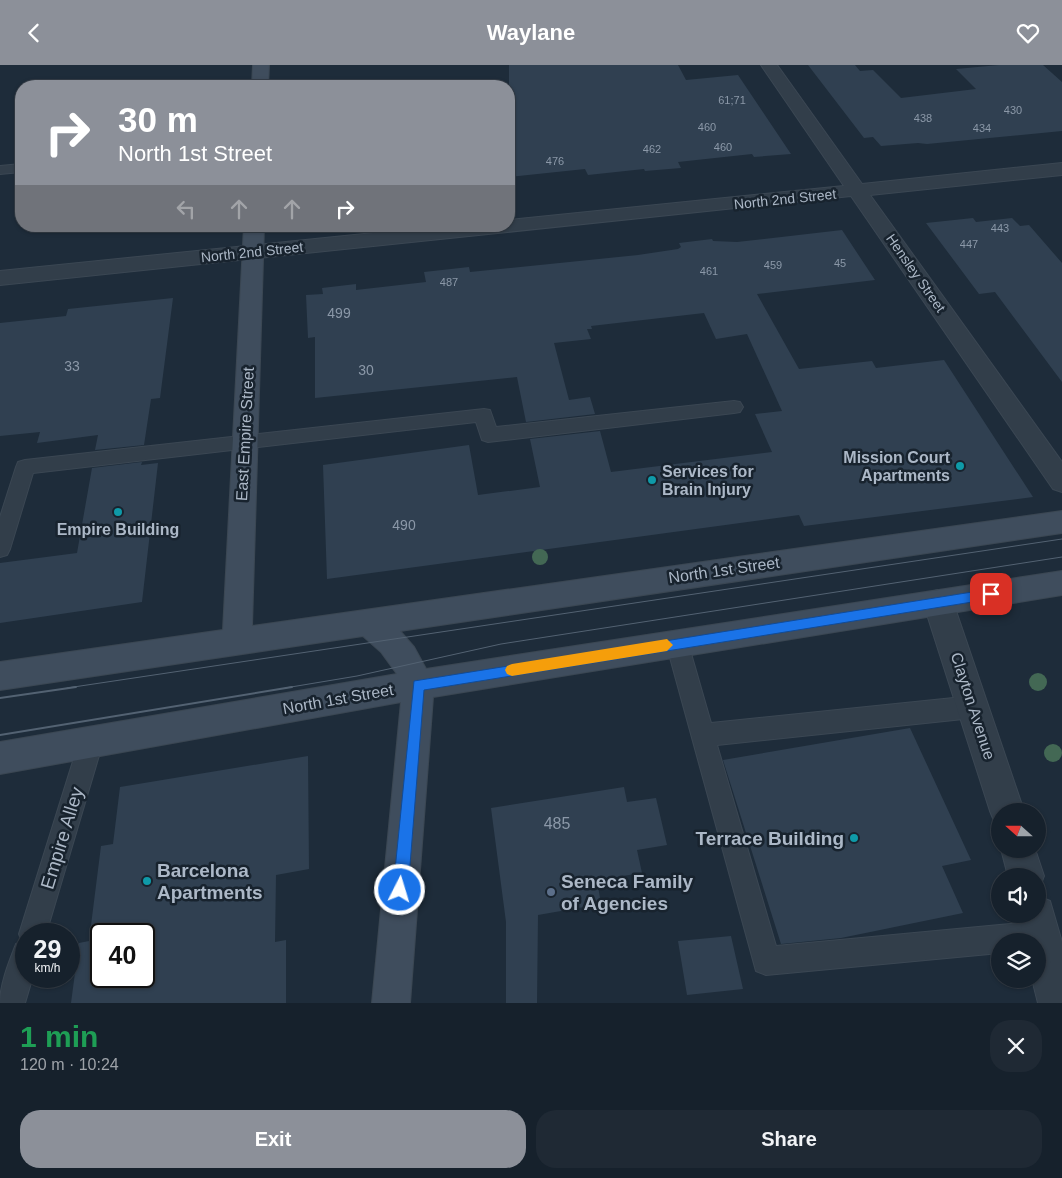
<!DOCTYPE html>
<html lang="en">
<head>
<meta charset="utf-8">
<style>
	:root { --surface:#16212c; --page:#1f2934; --text:#f1f3f6; --muted:#9ea3a9; --line:#353e48; --accent:#8c9099 }
	body { margin:0; font-family:Arial,sans-serif; background:var(--page); color:var(--text); height:100vh; display:flex; flex-direction:column; font-size:19px; white-space:nowrap }
	* { box-sizing:border-box; margin:0 }
	p { font-size:16px; color:var(--muted) }
	.icon { flex:none; width:28px; height:28px; fill:none; stroke:currentColor; stroke-width:2; stroke-linecap:round; stroke-linejoin:round }
	.map { position:relative; height:938px; overflow:hidden }
	.side { display:flex; flex-direction:column; background:var(--surface); flex:1 }
	.side>* { flex:none }
	.hud { position:absolute; left:15px; top:15px; width:500px; height:152px; border-radius:20px; box-shadow:0 1px 4px #0004,0 0 0 1px var(--line); background:#8c9099; color:#fff; overflow:hidden }
	.needle { width:32px; rotate:291deg }
	.tools { position:absolute; left:991px; top:738px; display:grid; gap:10px }
	.tools a { display:grid; place-items:center; width:55px; height:55px; border-radius:50%; background:var(--surface); box-shadow:0 1px 4px #0004,0 0 0 1px var(--line); font-size:25px }
	.speed { position:absolute; left:15px; top:858px; display:flex; gap:10px; font-size:25px; font-weight:700; text-align:center }
	.speed>* { display:grid; place-content:center; width:65px; height:65px; border-radius:50%; background:var(--surface); box-shadow:0 1px 4px #0004,0 0 0 1px var(--line); line-height:1 }
	.speed small { font-size:12px; font-weight:400 }
	.speed .limit { border:2px solid #111; border-radius:8px; background:#fff; color:#111 }
	.pin { position:absolute; display:grid; place-items:center; width:42px; height:42px; color:#fff; margin:-21px; border-radius:10px; box-shadow:0 2px 8px #0006 }
	.me { position:absolute; width:55px; margin:-28px; rotate:5deg; stroke-linejoin:round; filter:drop-shadow(0 0 4px #0008) }
	.turn { display:flex; align-items:center; gap:18px; height:105px; padding:0 20px; font-size:22px }
	.turn .icon { width:65px; height:65px; stroke-width:2.5 }
	.turn b { display:block; font-size:35px; line-height:42px }
	.lanes { display:flex; align-items:center; height:48px; padding:0 20px; background:#0003; justify-content:center; gap:25px; direction:ltr }
	.lanes .off { opacity:.35 }
	.round { display:grid; place-items:center; flex:none; width:52px; height:52px; border-radius:20px; background:var(--page) }
	.head { display:flex; align-items:center; justify-content:space-between; height:85px; padding:0 20px }
	h1 { font-size:30px; font-weight:700; line-height:38px; color:#1e9e55 }
	.cta { display:flex; gap:10px; margin-top:auto; padding:10px 20px }
	.cta a { flex:1; height:58px; border-radius:20px; background:var(--accent); color:#fff; font-size:20px; font-weight:700; line-height:58px; text-align:center }
	.cta a+a { background:var(--page); color:var(--text) }
	header { display:flex; justify-content:space-between; align-items:center; height:65px; padding:0 20px; background:var(--accent); color:#fff; font-size:22px; font-weight:700 }
	.map>svg:first-child { display:block }
</style>
</head>
<body>
<header><svg class="icon" aria-label="back" viewBox="0 0 24 24"><path d="M15 5l-7 7 7 7"/></svg>Waylane<svg class="icon" aria-label="heart" viewBox="0 0 24 24"><path d="M12 20l-8-8c-3-5 5-10 8-4 3-6 11-1 8 4z"/></svg></header>
<div class="map">
<svg width="1062" height="938" viewBox="0 0 1062 938">
	<rect width="100%" height="100%" fill="#1e2c3a"/>
	<path fill="#304051" fill-rule="evenodd" d="M509,0H678L686,15L738,10L791,89L754,92L752,89L678,97L681,103L645,106L644,104L588,110L585,104L509,112Z
		M808,0H855L860,6L873,5L901,33L976,24L956,4L999,0H1043L1062,17V66L927,79L918,78L881,81L873,72L864,73Z
		M973,153L976,157L1012,153L1020,161L1029,160L1062,198V317L995,227L979,229L926,158Z
		M842,165L875,215L757,229L799,304L872,296L876,303L944,295L1033,432L804,461L799,450L327,514L323,400L469,380L478,430L540,422L530,374L600,366L611,407L772,387L755,349L782,346L747,269L716,274L704,248L591,261L592,264H587L591,274L554,278L569,335L590,332L595,349L526,357L517,312L315,333V272L308,273L306,230L323,229L322,223L356,219V225L426,217L424,207L469,202L470,207L638,190L678,184L681,182L679,178L712,174L713,176L737,177Z
		M173,233L160,333L151,334L144,380L95,385L98,370L37,378L40,367L0,371V258L66,251L68,244Z
		M142,397L141,400L158,398L142,537L0,558V498L77,488L92,403Z
		M910,663L971,795L942,801L963,848L841,873L781,879L723,695Z
		M308,691L309,804L276,810L275,877L286,875V938H71L79,878L89,876L101,781L113,779L120,722ZM101,869H144V911H101Z
		M624,722L627,737L656,733L667,780L637,785L642,808L597,815L601,839L538,850L537,938H506V857L491,743Z
		M731,871L743,924L687,930L678,876Z"/>
	<g fill="none" stroke-linecap="round" stroke-linejoin="round">
		<defs>
			<path id="lane" d="M21,99V107L0,109V101Z
				M734,336L740,337L743,342L740,347L734,348L488,377L482,375L476,357L33,408L10,484L7,490L0,492V452L16,402L18,397L25,395L484,344L490,345L496,362Z
				M677,568L685,571L688,578L711,658L973,631L981,634L985,642L981,650L973,653L717,680L776,881L1043,856L1053,860L1057,870L1053,880L1038,884V876H1000V888L766,910L756,906L666,578L669,571Z
				M91,666L99,669L103,677L46,869H26V911H33L25,938H0C0,919 9,897 16,879L22,877L19,869L79,677L83,669Z"/>
			<path id="street" d="M761,0H777L862,119L1062,98V110L870,130L1062,397V427L1053,424L851,131L0,220V206L442,161H509V155L844,121Z
				M938,525L948,528L953,537L1024,746H1000V760L995,758L990,746L923,537L928,528Z
				M1001,784H1035L1044,811L1039,824L1038,811H1008Z
				M1038,831L1050,836L1062,877V938H1038L1032,914H1038V876H1024L1019,849H1038Z"/>
			<path id="secondary" d="M253,0H269L268,21H252Z
				M244,161H264L252,561L1062,446V468L400,566L414,582L426,604L1062,506V530L433,632L410,938H372L401,637L0,709V677L397,609L381,587L363,571L0,625V597L223,565Z"/>
		</defs>
		<use href="#lane" stroke="#3b4753" stroke-width="2"/>
		<use href="#street" stroke="#3b4753" stroke-width="2"/>
		<use href="#secondary" stroke="#3b4753" stroke-width="2"/>
		<use href="#lane" fill="#323e4a" fill-rule="evenodd"/>
		<use href="#street" fill="#323e4a" fill-rule="evenodd"/>
		<use href="#secondary" fill="#3f4d5d" fill-rule="evenodd"/>
		<path stroke="#536272" stroke-width="1" d="M67,623L1062,474
			M285,623L357,611L501,579L1062,492"/>
		<path stroke="#536272" stroke-width="2" d="M0,633L76,622
			M0,670L292,622"/>
	</g>
	<g fill="#436854">
		<circle cx="540" cy="492" r="8"/>
		<circle cx="1038" cy="617" r="9"/>
		<circle cx="1053" cy="688" r="9"/>
	</g>
	<path fill="#1a73e8" stroke="#114b97" d="M991,524L997,529L991,534L424,625L408,825L406,830L400,832L395,830L393,825L414,616Z"/>
	<path fill="#f59e0b" d="M667,574L673,580L667,586L512,611L507,609L505,605L507,601L512,599Z"/>
	<g fill="#0f9aa8" stroke="#18232e" stroke-width="2">
		<circle cx="960" cy="401" r="5"/>
		<circle cx="652" cy="415" r="5"/>
		<circle cx="118" cy="447" r="5"/>
		<circle cx="854" cy="773" r="5"/>
		<circle cx="147" cy="816" r="5"/>
	</g>
	<circle fill="#5c6f8a" stroke="#18232e" stroke-width="2" cx="551" cy="827" r="5"/>
	<g text-anchor="middle" dominant-baseline="central" stroke-width="5" stroke-linejoin="round" paint-order="stroke">
		<g font-size="11" fill="#8b98a8">
			<text x="732" y="35">61;71</text>
			<text x="1013" y="45">430</text>
			<text x="923" y="53">438</text>
			<text x="707" y="62">460</text>
			<text x="982" y="63">434</text>
			<text x="723" y="82">460</text>
			<text x="652" y="84">462</text>
			<text x="555" y="96">476</text>
			<text x="1000" y="163">443</text>
			<text x="969" y="179">447</text>
			<text x="840" y="198">45</text>
			<text x="773" y="200">459</text>
			<text x="709" y="206">461</text>
			<text x="449" y="217">487</text>
		</g>
		<g font-size="14" fill="#acb8c7" stroke="#18232e">
			<text transform="translate(785 134) rotate(-6)">North 2nd Street</text>
			<text transform="translate(252 187) rotate(-6)">North 2nd Street</text>
			<text transform="translate(916 208) rotate(55)">Hensley Street</text>
		</g>
		<g font-size="14" fill="#8b98a8">
			<text x="339" y="248">499</text>
			<text x="72" y="301">33</text>
			<text x="366" y="305">30</text>
			<text x="404" y="460">490</text>
		</g>
		<g font-size="16" fill="#acb8c7" stroke="#18232e">
			<text transform="translate(245 369) rotate(-87)">East Empire Street</text>
			<text transform="translate(724 505) rotate(-8)">North 1st Street</text>
			<text transform="translate(338 634) rotate(-10)">North 1st Street</text>
			<text transform="translate(973 641) rotate(72)">Clayton Avenue</text>
		</g>
		<g font-size="16" font-weight="bold" fill="#acb8c7" stroke="#18232e" text-anchor="end">
			<text x="950" y="392">Mission Court<tspan x="950" dy="18">Apartments</tspan></text>
			<text x="662" y="406" text-anchor="start">Services for<tspan x="662" dy="18">Brain Injury</tspan></text>
			<text x="118" y="464" text-anchor="middle">Empire Building</text>
		</g>
		<g font-size="16" fill="#8b98a8">
			<text x="557" y="758">485</text>
		</g>
		<g font-size="19" fill="#acb8c7" stroke="#18232e">
			<text transform="translate(62 773) rotate(-73)">Empire Alley</text>
		</g>
		<g font-size="19" font-weight="bold" fill="#acb8c7" stroke="#18232e" text-anchor="start">
			<text x="844" y="773" text-anchor="end">Terrace Building</text>
			<text x="157" y="805">Barcelona<tspan x="157" dy="22">Apartments</tspan></text>
			<text x="561" y="816">Seneca Family<tspan x="561" dy="22">of Agencies</tspan></text>
		</g>
	</g>
</svg>
<div class="tools">
<a><svg class="needle" viewBox="-14 -14 28 28"><path d="M0-13l5 13h-10z" fill="#e53935"/><path d="M0 13l5-13h-10z" fill="#9ea3a9"/></svg></a>
<a><svg class="icon" aria-label="sound" viewBox="0 0 24 24"><path d="M4 9h4l5-4v14l-5-4H4zM17 9q2 3 0 6"/></svg></a>
<a><svg class="icon" aria-label="layers" viewBox="0 0 24 24"><path d="M12 4l9 5-9 5-9-5zM3 14l9 5 9-5"/></svg></a>
</div>
<div class="speed"><div>29<small>km/h</small></div><div class="limit">40</div></div>
<div class="pin" style="left:991px;top:529px;background:#d93025"><svg class="icon" aria-label="arrive" viewBox="0 0 24 24"><path d="M6 21V4h12l-3 4 3 4H6"/></svg></div>
<svg class="me" style="left:400px;top:825px" viewBox="-20 -20 40 40"><circle r="17" fill="#1a73e8" stroke="#fff" stroke-width="3"/><path d="M0-11L8 9 0 5-8 9z" fill="#fff"/></svg>
<div class="hud">
<div class="turn"><svg class="icon" aria-label="right" viewBox="0 0 24 24"><path d="M7 20v-9h11M14 6l5 5-5 5"/></svg><div><b>30 m</b>North 1st Street</div></div>
<div class="lanes"><svg class="icon off" aria-label="left" viewBox="0 0 24 24"><path d="M17 20v-9H6M10 6l-5 5 5 5"/></svg><svg class="icon off" aria-label="ahead" viewBox="0 0 24 24"><path d="M12 20V5M6 11l6-6 6 6"/></svg><svg class="icon off" aria-label="ahead" viewBox="0 0 24 24"><path d="M12 20V5M6 11l6-6 6 6"/></svg><svg class="icon" aria-label="right" viewBox="0 0 24 24"><path d="M7 20v-9h11M14 6l5 5-5 5"/></svg></div>
</div>
</div>
<section class="side">
<div class="head"><div><h1>1 min</h1><p>120 m · 10:24</p></div><a class="round"><svg class="icon" aria-label="close" viewBox="0 0 24 24"><path d="M6 6l12 12M18 6L6 18"/></svg></a></div>
<div class="cta"><a>Exit</a><a>Share</a></div>
</section>
</body>
</html>
